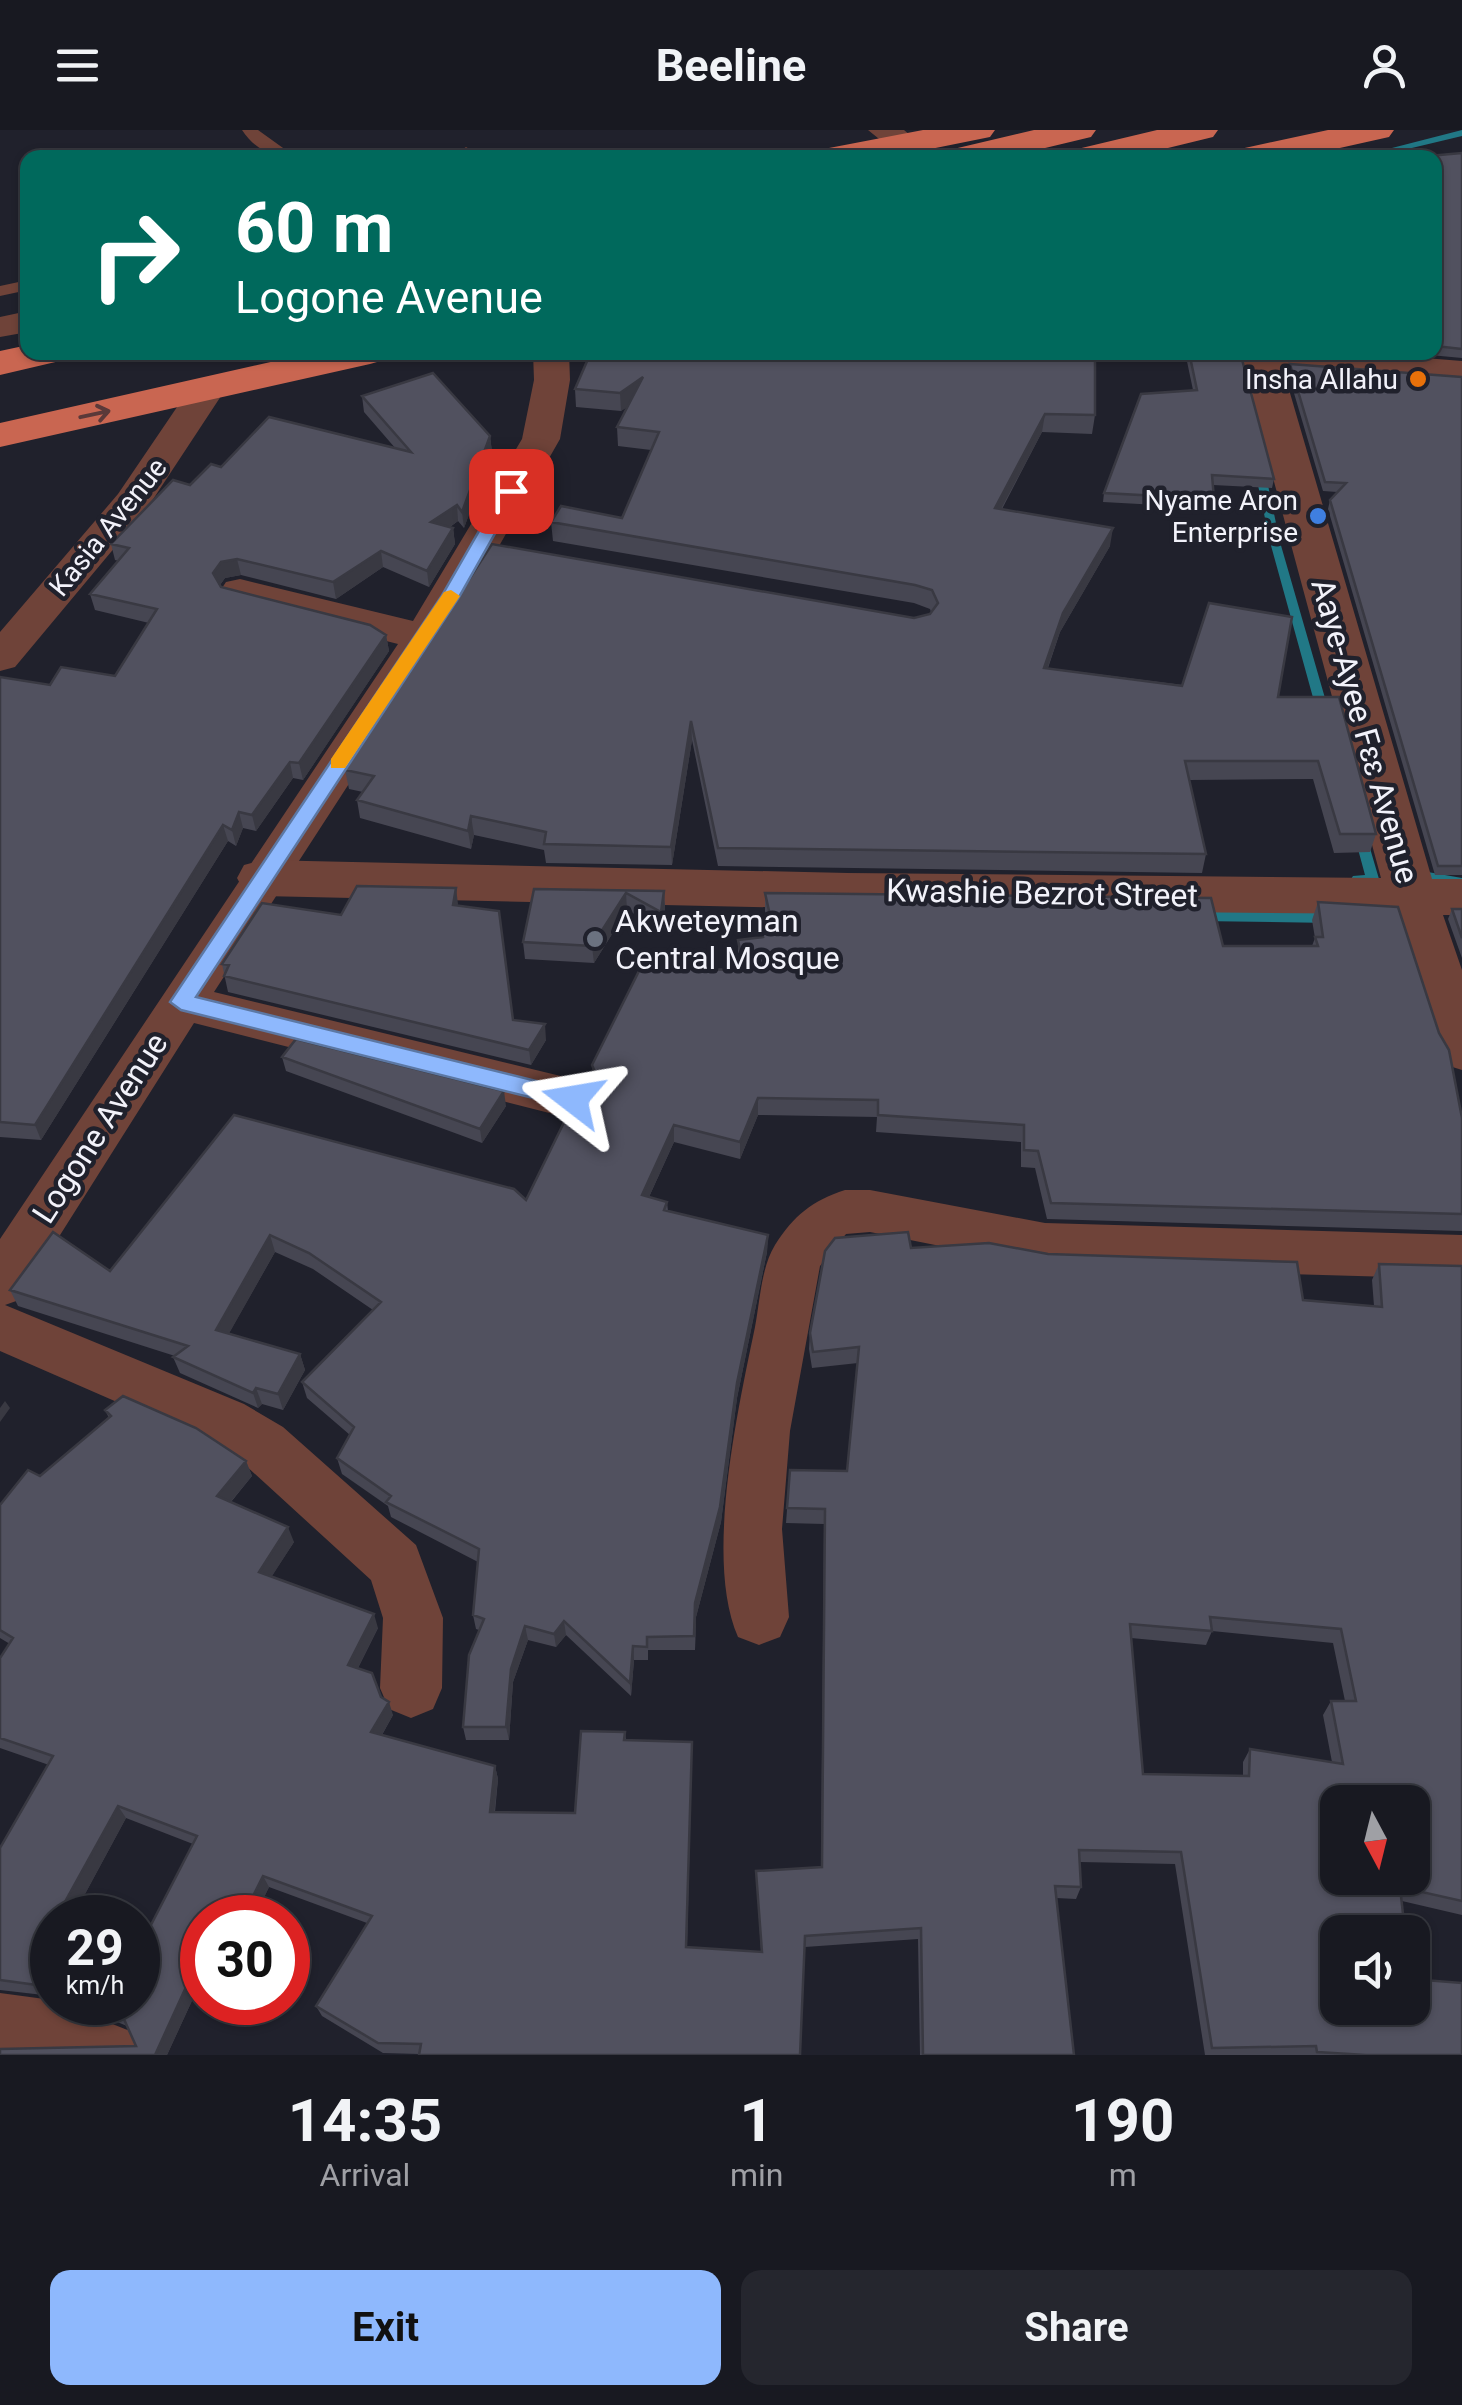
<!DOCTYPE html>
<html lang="en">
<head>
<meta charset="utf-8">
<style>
	:root { --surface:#181921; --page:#25262e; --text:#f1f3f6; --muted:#9fa0a5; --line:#36383f; --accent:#8eb8fd }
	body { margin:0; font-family:Roboto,sans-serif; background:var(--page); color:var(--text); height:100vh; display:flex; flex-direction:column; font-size:38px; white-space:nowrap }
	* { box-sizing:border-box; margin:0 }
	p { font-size:32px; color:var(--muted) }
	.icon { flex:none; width:55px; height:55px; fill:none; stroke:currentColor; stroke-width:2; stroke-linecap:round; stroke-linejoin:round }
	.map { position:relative; height:1925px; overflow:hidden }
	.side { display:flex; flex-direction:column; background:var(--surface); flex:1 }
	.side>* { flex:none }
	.guide { position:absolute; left:20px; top:20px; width:1422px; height:210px; border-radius:20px; box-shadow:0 2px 8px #0004,0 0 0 2px var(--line); background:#00695c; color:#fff; overflow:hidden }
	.needle { width:65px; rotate:173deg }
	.controls { position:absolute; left:1320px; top:1655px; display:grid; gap:20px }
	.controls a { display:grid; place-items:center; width:110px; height:110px; border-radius:20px; background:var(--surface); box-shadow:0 2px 8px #0004,0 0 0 2px var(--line); font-size:50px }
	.speed { position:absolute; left:30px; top:1765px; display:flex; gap:20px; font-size:50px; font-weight:700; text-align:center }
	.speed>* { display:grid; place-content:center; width:130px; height:130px; border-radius:50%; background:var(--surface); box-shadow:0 2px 8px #0004,0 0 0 2px var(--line); line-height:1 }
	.speed small { font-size:25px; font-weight:400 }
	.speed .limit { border:15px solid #d22; background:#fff; color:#111 }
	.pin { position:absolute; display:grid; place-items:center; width:85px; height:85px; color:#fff; margin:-42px; border-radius:20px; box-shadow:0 5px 15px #0006 }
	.me { position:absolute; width:110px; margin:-55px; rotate:284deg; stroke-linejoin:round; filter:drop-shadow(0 0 8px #0008) }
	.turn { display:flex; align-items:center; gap:35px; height:210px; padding:0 50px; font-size:45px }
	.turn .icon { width:130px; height:130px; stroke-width:2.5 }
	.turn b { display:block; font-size:70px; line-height:85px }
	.eta { display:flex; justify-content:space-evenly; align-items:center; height:170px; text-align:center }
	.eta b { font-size:60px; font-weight:700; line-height:70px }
	.cta { display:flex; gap:20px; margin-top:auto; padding:20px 50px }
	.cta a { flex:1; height:115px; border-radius:20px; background:var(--accent); color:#111; font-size:40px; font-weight:700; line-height:115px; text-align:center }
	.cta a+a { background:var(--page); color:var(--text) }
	header { display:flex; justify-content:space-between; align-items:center; height:130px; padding:0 50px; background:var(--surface); font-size:45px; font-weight:700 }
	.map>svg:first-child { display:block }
</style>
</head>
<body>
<header><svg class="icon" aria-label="menu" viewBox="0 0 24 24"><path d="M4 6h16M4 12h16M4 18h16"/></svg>Beeline<svg class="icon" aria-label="person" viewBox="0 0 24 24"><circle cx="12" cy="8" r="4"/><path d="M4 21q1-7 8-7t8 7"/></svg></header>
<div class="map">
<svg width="1462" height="1925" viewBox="0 0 1462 1925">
	<rect width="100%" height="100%" fill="#20212c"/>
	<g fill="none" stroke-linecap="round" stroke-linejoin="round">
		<path fill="#217886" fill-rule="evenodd" d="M1462,0V6L1370,28H1353Z
			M1260,338L1265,341L1280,412L1329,582L1323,586L1317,582L1270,412L1255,341Z
			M1361,704L1367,708L1379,749C1374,756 1356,756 1351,749L1353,746L1365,745L1355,708Z
			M1422,741L1462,748V756L1418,748L1416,745Z
			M1198,781L1332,783L1338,788L1332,793L1198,791L1192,786Z"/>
		<path fill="#6f4339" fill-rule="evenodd" d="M242,0H258L297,28C274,28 255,20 242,0Z
			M466,17L474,22L469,28H450Z
			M28,150V160L0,166V156Z"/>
		<path fill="#6f4339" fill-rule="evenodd" d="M868,0H904L921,14L916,21H894Z
			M28,181V202L0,207V187Z
			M533,222H569L570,250L560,309L470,467L214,862L573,949L591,955L598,969L591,983L573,989L194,893L19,1170L5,1175L244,1274L283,1297L416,1415L443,1488L442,1558L433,1579L411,1588L389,1579L380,1558L383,1488L371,1450L243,1333L204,1310L0,1221V1109L398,514L226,470L220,461L226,452L240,449L413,491L522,309L534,250Z
			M1244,222H1350L1462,231V253L1259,237L1246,234L1241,226Z
			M207,249L220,252L225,260L146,380L15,537L0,541V502L118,364L194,252Z
			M845,1060H870L1045,1093L1462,1105V1149L1045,1137L870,1102L846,1104L820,1136L790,1301L782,1399L789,1487L780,1507L759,1515L738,1507C704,1430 738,1279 755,1197C760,1171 761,1138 775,1115C794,1085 812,1071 845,1060Z
			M0,1863L52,1870L130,1901L141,1925H0Z"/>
		<path fill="#6f4339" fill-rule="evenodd" d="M1239,222H1278L1432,749H1462V785H1443L1462,840V940L1443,934L1435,919L1392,784L848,779L262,766L244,761L237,748L244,735L262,730L848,743L1381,748Z"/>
		<path fill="#c96651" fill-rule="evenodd" d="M923,0H995L990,7L886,28H812L817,21L829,18Z
			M1034,0H1096L1091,7L1004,28H940L945,21Z
			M1157,0H1218L1213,7L1127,28H1064L1069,21Z
			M1328,0H1394L1389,7L1295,28H1226L1231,21Z
			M28,215V222H69L64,230L0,245V221Z
			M315,222H389L384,230L370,234L0,317V293Z"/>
	</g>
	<path fill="#464652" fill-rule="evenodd" d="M1462,23V228L1398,222H1435V28Z
		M1185,222H1240L1274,349L1272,358L1213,355L1214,369L1212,378L1103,372L1104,363L1193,260Z
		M1290,234L1462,247V745H1435L1328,379L1330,370L1337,362L1323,361L1288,243Z
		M575,259L1095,285L1092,304L1042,302L1002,379L1110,416L1060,502L1048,538L1278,567L1376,704L1370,722L1334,723L1313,649L1189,650L1206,724L1202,743L718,736L692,610L672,735L546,733L544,720L474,705L471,719L360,688L357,670L363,662L349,659L345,640L930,484L931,482L930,479L914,473L553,411L551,392L622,388L651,320L618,316L617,297L628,276L621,281L576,277Z
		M362,266L490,306L492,322L464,398L458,391L450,397L453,398L455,414L429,457L383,437L336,469L241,445L225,448L220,455L221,457L386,505L389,521L303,650L293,648L256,701L243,698L236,716L228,711L41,1010L0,1007V547L50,555L115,546L149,493L95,480L90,464L119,431L115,430L111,414L190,355L221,337L396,319L364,282Z
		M534,759L664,761L665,779L662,799L627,780L594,833L525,829L523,812Z
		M765,763L1223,816H1312L1315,808L1312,790L1318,772L1462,988V1101L1047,1089L1035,1038L1021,1037V1012L876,1002L877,987L758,985L740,1029L674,1012L649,1067L667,1072L668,1081L768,1105L767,1122L737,1268L721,1392L696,1487L695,1520H648V1530H634L631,1566L566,1505L556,1517L528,1510L513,1552L509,1610H466L463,1597L479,1500L476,1499L473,1485L478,1432L391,1387L388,1376L342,1344L337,1328L350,1305L307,1268L302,1252L373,1180L313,1139L275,1122L229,1203L300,1224L305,1240L283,1280L262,1274L258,1278L180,1243L173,1227L175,1226L18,1176L10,1160L110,1141L234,985L526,1070L597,960L594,953L592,935L692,839L740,840L738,828V810L760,807V795L768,794L765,781Z
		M458,775L513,890L546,910L531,935L228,862L222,834L341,785Z
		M1452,779H1462V828L1448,789Z
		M282,927L506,976L482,1013L286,941Z
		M911,1118L1048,1124L1303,1170L1374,1176L1372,1150L1379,1134L1462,1136V1785L1402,1771L1338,1802L1462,1925H1205L1175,1734L1080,1732L1081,1757L1076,1769L1056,1768L1074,1925H920L918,1809L805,1817L420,1924L383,1923L322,1886L316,1876L367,1793L269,1757L254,1788H202V1849L167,1925L136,1916L127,1896L68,1872H138L193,1714L126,1688L72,1788H52V1866L0,1860V1718L49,1635L0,1618V1528L10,1514L0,1508V1375L40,1346L109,1288L105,1280L246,1331L252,1346L231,1372L294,1412L271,1447L378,1498L358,1538L393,1585L382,1605L495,1636L498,1649L495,1682L575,1683L625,1602L626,1610L692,1625L687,1817L761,1822L756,1741L821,1737L824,1394L786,1393L790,1340L847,1341L858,1233L812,1238L809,1219L810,1203ZM1212,1501L1333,1513L1345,1571H1331L1323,1585L1332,1632L1250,1619L1243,1632V1646L1143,1644L1131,1508L1206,1515Z"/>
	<path fill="#393942" d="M643,247L644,266L621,281L620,263Z
		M1045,284L1042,302L992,396L995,378Z
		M490,306L492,322L464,398L462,382Z
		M457,375L458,391L434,408L431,392Z
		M453,398L455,414L429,457L427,441Z
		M1113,398L1110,416L1060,502L1041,557L1044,538L1063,483Z
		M381,421L383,437L336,469L333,452Z
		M237,429L241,445L225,448L217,459L213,443L221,432Z
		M386,505L389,521L303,650L299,633Z
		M691,591L692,610L672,735L671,717Z
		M290,632L293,648L256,701L252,685Z
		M239,682L243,698L236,716L232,700Z
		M471,686L474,705L471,719L468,701Z
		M223,695L228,711L41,1010L35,995Z
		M456,758L458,774L455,790L453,775Z
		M664,761L665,779L662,799L661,782Z
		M626,763L627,780L594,833L592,816Z
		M545,894L546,910L531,935L529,920Z
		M504,961L506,976L482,1013L480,999Z
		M758,968V985L740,1029V1012Z
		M674,995V1012L642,1082V1065Z
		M270,1105L275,1122L222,1216L216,1200Z
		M768,1105L767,1122L737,1268L721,1392L696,1487L695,1520V1473L737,1253Z
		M300,1224L305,1240L283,1280L278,1264Z
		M256,1258L262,1274L258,1278L253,1263Z
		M5,1271L10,1278L0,1292V1278Z
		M246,1331L252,1346L223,1381L217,1366Z
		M288,1397L294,1412L265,1457L259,1442Z
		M374,1484L378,1498L353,1548L348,1535Z
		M564,1491L566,1505L556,1517L554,1504Z
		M525,1496L528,1510L513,1552L509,1610L506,1597L511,1539Z
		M633,1516L634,1530L631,1566L630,1553Z
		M389,1572L393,1585L376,1615L371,1602Z
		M692,1612V1625L686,1828V1817Z
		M495,1636L498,1649L493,1694L490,1682Z
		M118,1676L126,1688L72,1788H56Z
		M263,1746L269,1757L254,1788H242Z
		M202,1822V1849L167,1925H155Z"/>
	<path fill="#51515f" stroke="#393942" stroke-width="2.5" fill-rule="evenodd" d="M1462,23V219L1435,216V28L1417,27Z
		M591,222H1078L1095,224V285L1045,284L995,378L1113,398L1063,483L1044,538L1182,556L1209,473L1292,487L1278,567H1339L1376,704H1340L1318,631H1185L1206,724L718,718L691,591L671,717L544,714L546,702L471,686L468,701L357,670L374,646L345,640L492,414L914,488L930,484L938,473L932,460L915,455L551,392L561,376L622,388L659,302L617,297L643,247L620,263L575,259Z
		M1189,222H1240L1274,349L1212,345L1214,369L1104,363L1141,264L1197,260Z
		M1290,234L1462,247V736H1438L1330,370L1346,353L1325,352Z
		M433,243L490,306L462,382L457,375L431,392L453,398L427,441L381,421L333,452L237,429L221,432L213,443L221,457L370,495L386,505L299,633L290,632L252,685L239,682L232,700L223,695L35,995L0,992V547L50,555L61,537L115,546L157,479L90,464L129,418L111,414L173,350L190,355L211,334L221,337L269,287L411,322L362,266Z
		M357,756L456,758L453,775L499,781L513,890L545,894L529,920L224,846L229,835L222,834L262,773L341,785Z
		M534,759L664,761L661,782L626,763L592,816L523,812Z
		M765,763L1211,768L1223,816H1318L1315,807H1323L1318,772L1398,777L1439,903L1449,920L1462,988V1084L1051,1073L1038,1021L1024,1020V995L878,985V970L758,968L740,1012L674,995L642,1065L667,1072L664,1080L768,1105L737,1253L720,1377L695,1473L694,1506L647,1507V1517L633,1516L630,1553L564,1491L554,1504L525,1496L511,1539L506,1597H463L469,1525L484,1489L473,1485L479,1419L386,1372L391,1366L337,1328L354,1297L302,1252L381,1172L309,1123L270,1105L216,1200L300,1224L278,1264L256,1258L253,1263L173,1227L188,1216L10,1160L53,1102L110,1141L234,985L514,1059L526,1070L572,976L591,970L600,954L592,935L644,831L692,839L744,840L738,810L763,807L760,795L772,794Z
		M1452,779H1462V808Z
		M296,909L504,961L480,999L282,927Z
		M908,1102L911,1118L989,1113L1048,1124L1297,1132L1303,1170L1382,1177L1379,1134L1462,1136V1771L1400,1757L1405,1802H1338V1878H1412V1849L1462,1853V1925H1366L1317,1922L1316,1916L1212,1918L1181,1722L1079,1720L1081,1757L1055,1756L1074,1925H923L921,1798L805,1806L800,1925H419L421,1914L378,1913L316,1876L372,1786L263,1746L242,1788H202V1822L155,1925H0V1919L136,1916L123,1887L86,1872H138V1820L197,1706L118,1676L56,1788H52V1794L47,1803L52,1805V1859L44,1856L0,1850V1718L53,1626L0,1608V1528L13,1508L0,1500V1375L28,1340L40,1346L111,1286L105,1280L123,1266L196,1298L246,1331L217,1366L288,1397L259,1442L374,1484L348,1535L372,1543L381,1567L389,1572L371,1602L495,1636L490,1682L575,1683L581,1601L625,1602L624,1610L692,1612L686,1817L762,1822L756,1741L822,1737L825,1379L787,1378L790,1340L847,1341L859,1217L813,1222L810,1203L825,1121L835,1108ZM1210,1487L1341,1499L1356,1571H1331L1343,1634L1250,1619L1249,1646L1143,1644L1130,1494L1212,1501ZM1338,1672H1412V1748H1338Z"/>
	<defs><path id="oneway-shaft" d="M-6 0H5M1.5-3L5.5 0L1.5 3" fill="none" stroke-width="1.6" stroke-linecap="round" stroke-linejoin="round" transform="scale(2.5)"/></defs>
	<use stroke="#5b3939" href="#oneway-shaft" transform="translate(95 284) rotate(-12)"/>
	<path fill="#8eb8fd" stroke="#5c78a4" stroke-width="2.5" d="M511,356L519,361L459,467L196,867L581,962L585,969L581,975L573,978L181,880L170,872L441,467L502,361Z"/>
	<path fill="#f59e0b" d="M451,460L460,466L345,638H331V629L444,462Z"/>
	<circle fill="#e8710a" stroke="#20212c" stroke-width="4" cx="1418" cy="249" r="10"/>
	<circle fill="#3f7fe0" stroke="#20212c" stroke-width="4" cx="1318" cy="386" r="10"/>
	<circle fill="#6b7280" stroke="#20212c" stroke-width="4" cx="595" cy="809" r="10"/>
	<g text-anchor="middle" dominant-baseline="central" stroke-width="9" stroke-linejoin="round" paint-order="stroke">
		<g font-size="28" fill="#f2f2fa" stroke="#20212c" text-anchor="end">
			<text x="1398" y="249">Insha Allahu</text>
			<text x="1298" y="370">Nyame Aron<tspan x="1298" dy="32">Enterprise</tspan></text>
		</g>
		<g font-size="28" fill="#f2f2fa" stroke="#20212c">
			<text transform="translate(108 397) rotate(-51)">Kasia Avenue</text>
		</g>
		<g font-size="32" fill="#f2f2fa" stroke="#20212c">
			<text transform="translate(1365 601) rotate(74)">Aaye-Ayee Fɛɛ Avenue</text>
			<text transform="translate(1042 763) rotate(1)">Kwashie Bezrot Street</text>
			<text transform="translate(100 998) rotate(-57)">Logone Avenue</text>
		</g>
		<g font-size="32" fill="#f2f2fa" stroke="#20212c" text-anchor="start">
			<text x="615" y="791">Akweteyman<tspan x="615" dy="37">Central Mosque</tspan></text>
		</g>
	</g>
</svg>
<div class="controls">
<a><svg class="needle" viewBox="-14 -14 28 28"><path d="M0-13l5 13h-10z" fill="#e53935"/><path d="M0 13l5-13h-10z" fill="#9fa0a5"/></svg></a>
<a><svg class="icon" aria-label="sound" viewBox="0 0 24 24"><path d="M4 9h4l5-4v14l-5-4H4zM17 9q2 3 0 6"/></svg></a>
</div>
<div class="speed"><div>29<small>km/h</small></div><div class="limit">30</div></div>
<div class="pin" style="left:511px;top:361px;background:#d93025"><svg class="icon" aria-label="arrive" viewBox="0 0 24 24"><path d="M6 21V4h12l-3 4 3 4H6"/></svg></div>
<svg class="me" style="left:573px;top:969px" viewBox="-20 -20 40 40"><path d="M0-17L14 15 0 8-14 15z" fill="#8eb8fd" stroke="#fff" stroke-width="4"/></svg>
<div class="guide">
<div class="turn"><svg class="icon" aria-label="right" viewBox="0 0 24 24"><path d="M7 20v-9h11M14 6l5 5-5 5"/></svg><div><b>60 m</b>Logone Avenue</div></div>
</div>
</div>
<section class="side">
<div class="eta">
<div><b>14:35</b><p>Arrival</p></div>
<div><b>1</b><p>min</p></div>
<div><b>190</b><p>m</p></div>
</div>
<div class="cta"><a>Exit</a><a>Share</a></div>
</section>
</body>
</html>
